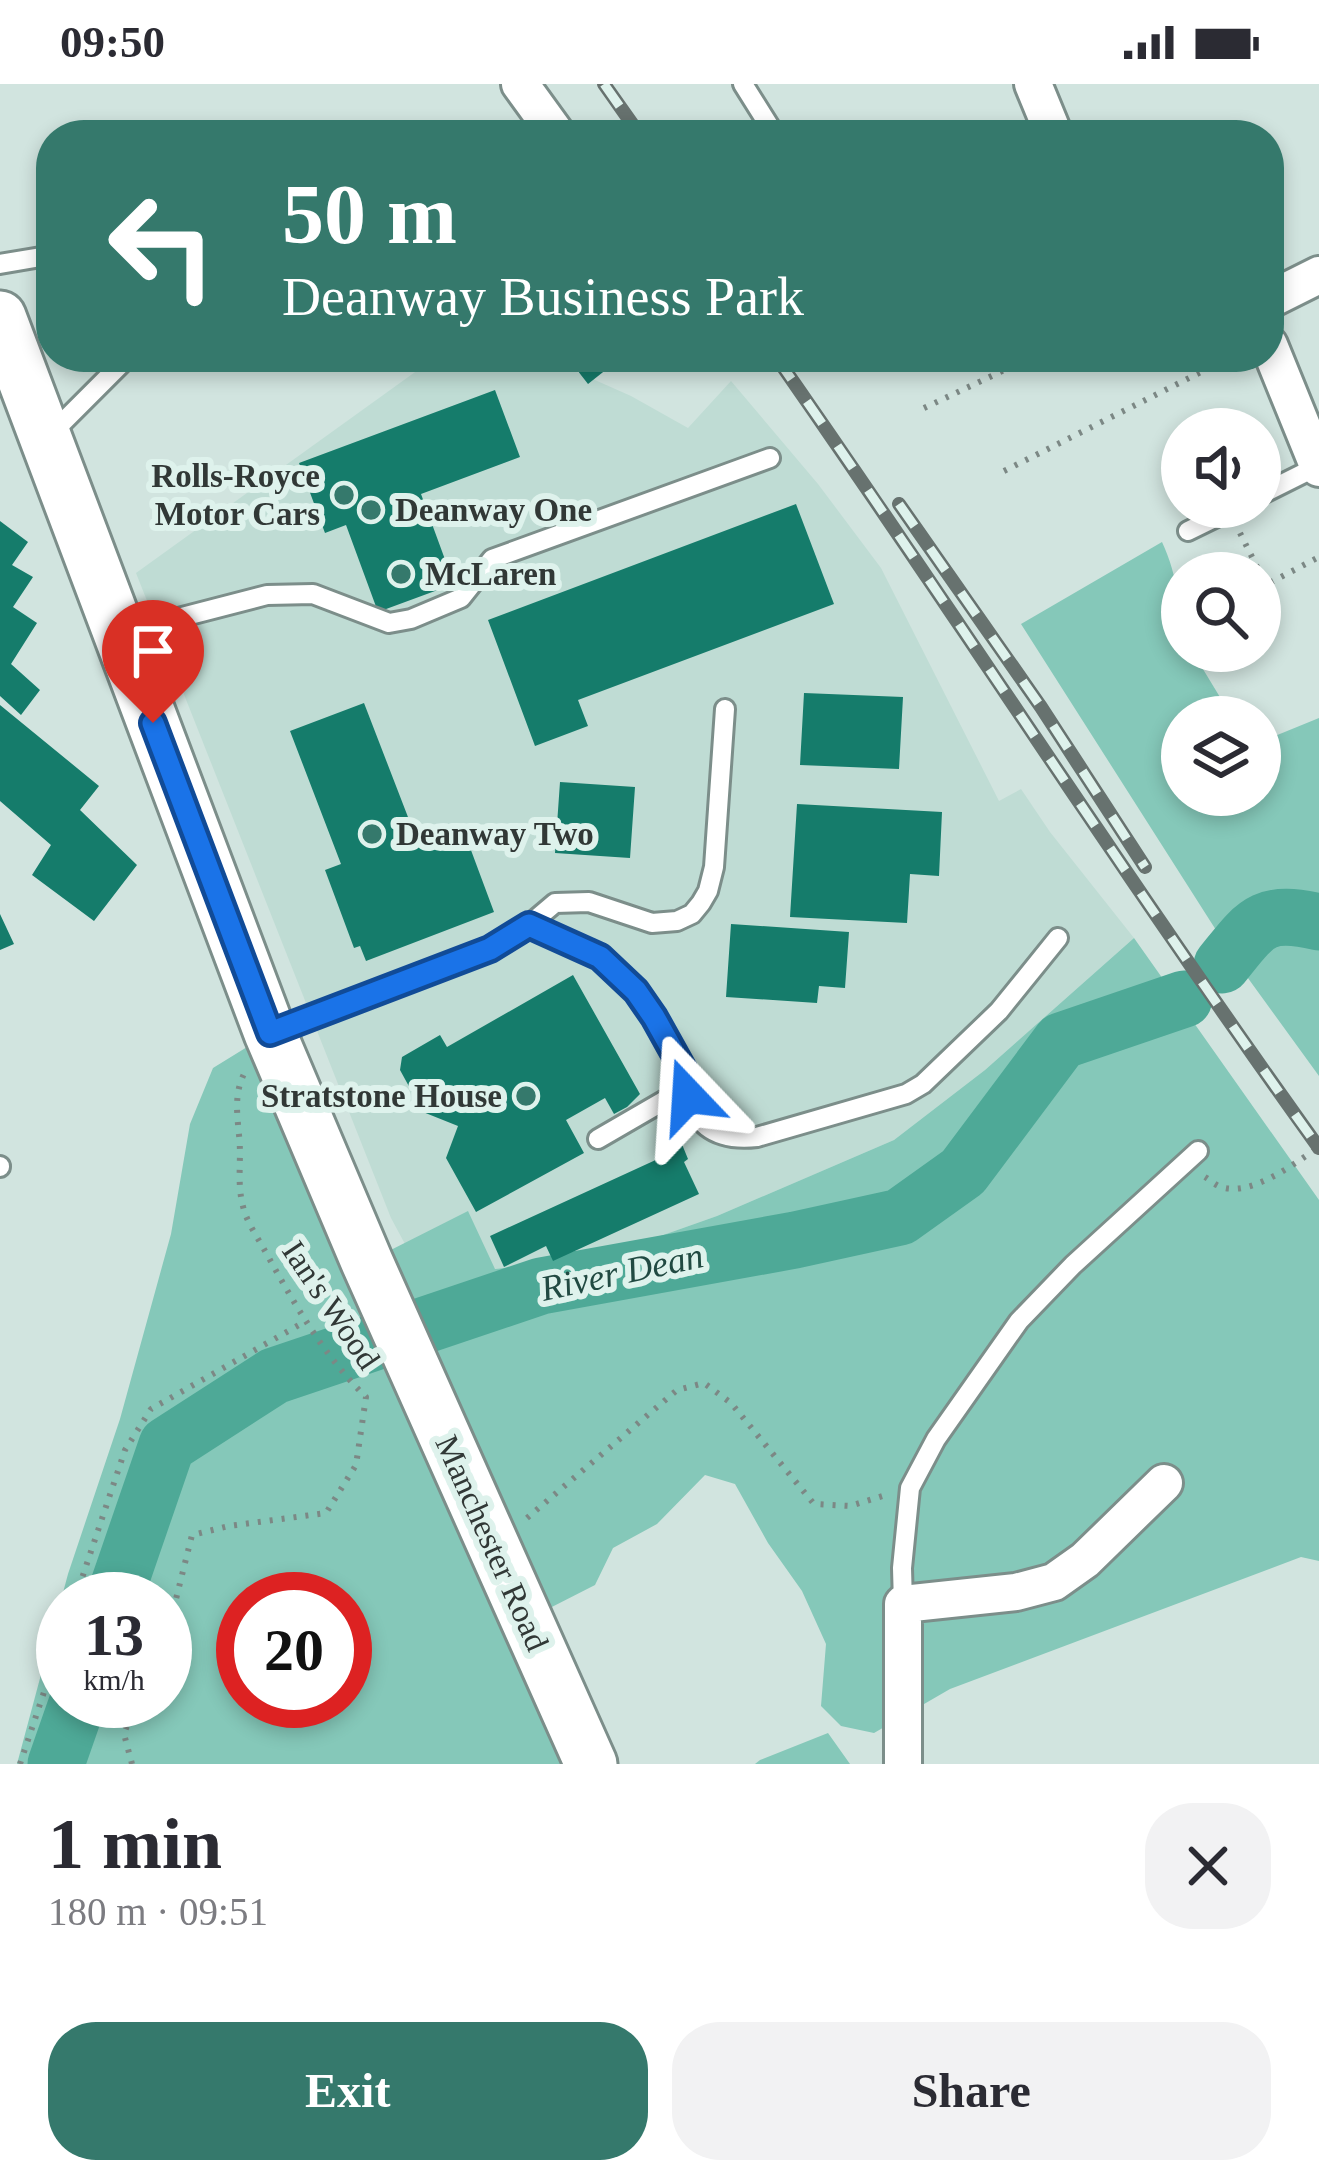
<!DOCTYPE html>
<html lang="en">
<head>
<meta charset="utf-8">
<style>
	:root { --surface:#fff; --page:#f2f2f3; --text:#2b2b33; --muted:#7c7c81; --accent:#35796c }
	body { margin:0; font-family:Georgia,serif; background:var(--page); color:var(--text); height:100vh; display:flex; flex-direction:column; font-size:45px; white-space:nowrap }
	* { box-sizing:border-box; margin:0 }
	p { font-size:39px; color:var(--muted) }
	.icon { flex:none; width:66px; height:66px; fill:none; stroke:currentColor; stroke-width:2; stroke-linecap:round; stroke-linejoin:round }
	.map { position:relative; height:1680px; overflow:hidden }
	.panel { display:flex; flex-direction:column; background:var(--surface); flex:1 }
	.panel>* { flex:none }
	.banner { position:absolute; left:36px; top:36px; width:1248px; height:252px; border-radius:48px; box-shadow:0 6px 18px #0003; background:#35796c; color:#fff; overflow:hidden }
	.fabs { position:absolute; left:1161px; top:324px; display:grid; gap:24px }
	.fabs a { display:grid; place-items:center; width:120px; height:120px; border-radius:50%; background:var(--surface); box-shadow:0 6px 18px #0003; font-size:60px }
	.speed { position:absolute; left:36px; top:1488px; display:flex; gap:24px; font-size:60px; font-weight:700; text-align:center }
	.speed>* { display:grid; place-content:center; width:156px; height:156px; border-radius:50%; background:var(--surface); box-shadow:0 6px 18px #0003; line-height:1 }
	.speed small { font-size:30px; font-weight:400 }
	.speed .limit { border:18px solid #d22; background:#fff; color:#111 }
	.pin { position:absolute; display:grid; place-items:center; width:102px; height:102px; color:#fff; margin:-123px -51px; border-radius:50% 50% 50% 0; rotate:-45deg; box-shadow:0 0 12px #0007 }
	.pin .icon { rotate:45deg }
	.me { position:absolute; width:132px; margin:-66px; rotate:340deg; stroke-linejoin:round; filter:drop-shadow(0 0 9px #0008) }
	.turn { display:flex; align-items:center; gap:42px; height:252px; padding:0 48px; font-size:54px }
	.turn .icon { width:156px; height:156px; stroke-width:2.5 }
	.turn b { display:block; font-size:84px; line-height:102px }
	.round { display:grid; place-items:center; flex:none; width:126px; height:126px; border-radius:48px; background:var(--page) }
	.summary { display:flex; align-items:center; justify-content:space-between; height:204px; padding:0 48px }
	h1 { font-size:72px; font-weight:700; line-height:90px }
	.action { display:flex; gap:24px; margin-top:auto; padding:24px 48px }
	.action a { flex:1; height:138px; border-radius:48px; background:var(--accent); color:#fff; font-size:48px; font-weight:700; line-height:138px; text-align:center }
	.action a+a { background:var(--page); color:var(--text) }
	.status { display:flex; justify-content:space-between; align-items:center; height:84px; padding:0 60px; background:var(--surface); direction:ltr }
	.status svg { height:33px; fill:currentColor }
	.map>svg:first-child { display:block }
</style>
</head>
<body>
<div class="status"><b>09:50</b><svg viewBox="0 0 49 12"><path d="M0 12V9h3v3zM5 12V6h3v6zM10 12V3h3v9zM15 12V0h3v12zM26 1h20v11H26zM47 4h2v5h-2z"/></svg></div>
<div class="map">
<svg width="1319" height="1680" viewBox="0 0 1319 1680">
	<rect width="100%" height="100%" fill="#d1e4df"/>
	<path fill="#bfdcd4" d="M436,273H543L631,312L688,344L731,297L818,400L881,484L999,717L1021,705L1050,748L1134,854L985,986L894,1056L717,1132L601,1173L494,1185L468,1128L405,1160L391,1134L136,489Z"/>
	<path fill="#85c8b9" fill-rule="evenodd" d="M1162,458C1178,492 1182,530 1182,567H1192L1232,633H1182V711H1260V658L1319,634V992L1237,879L1021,540Z
		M1134,854L1319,1116V1477L1301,1473L950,1605L874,1649L841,1642L821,1622L826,1560L802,1507L768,1459L735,1400L705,1391L657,1440L613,1464L595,1501L542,1528L508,1552L563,1680H17L68,1490L120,1335L171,1150L190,1040L213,984L270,949L367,1178L468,1127L495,1185L601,1173L717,1132L894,1056L985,986ZM63,1515H165V1617H63ZM243,1515H345V1617H243Z
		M828,1649L850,1680H755L760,1676Z"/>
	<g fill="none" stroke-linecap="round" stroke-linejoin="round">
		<path stroke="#4ea997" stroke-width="57" d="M1222,881C1256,839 1262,825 1319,838
			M114,1515L167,1361L274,1292L541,1202L795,1156L900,1133L963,1088L1061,957L1184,915
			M56,1680L78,1617"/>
	</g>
	<path fill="#157c6b" d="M567,273H622L588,300Z
		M495,306L520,373L421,410L454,500L378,528L346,441L325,449L299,379Z
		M796,420L834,520L578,616L588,642L535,662L488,536Z
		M0,437L28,458L12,481L33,493L13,523L37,539L11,580L40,606L21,631L0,612Z
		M804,609L903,613L899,685L800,681Z
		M364,619L418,759L462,742L494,828L366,877L360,862L354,864L325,786L341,780L290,647Z
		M0,621L99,702L80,726L137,781L94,837L32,791L51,761L0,717Z
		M560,698L635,703L630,774L555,769Z
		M797,720L942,728L939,792L910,790L907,839L790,833Z
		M0,830L14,860L0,866Z
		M731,840L849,848L845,904L819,902L817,919L726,913Z
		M573,891L640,1010L627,1023L614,1030L605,1014L566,1036L584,1069L476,1128L446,1074L458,1042L423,1028L400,986L402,973L440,951L447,963Z
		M679,1053L688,1075L684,1078L699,1110L553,1177L546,1162L504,1183L490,1152L660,1074L656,1064Z"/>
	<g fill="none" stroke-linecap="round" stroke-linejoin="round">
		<defs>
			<path id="lane" d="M743,0L775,51
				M0,180L41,173L51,167
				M51,350L128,273
				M1260,411L1318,382
				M1188,447L1237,423
				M124,548L267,511L313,510L389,539L411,535L461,514L492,475L770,374
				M529,841C560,856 593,865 619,889C645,913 667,949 681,982C685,990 685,1000 687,1009C697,1047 722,1057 757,1053L906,1010L923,1000L999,927L1058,854
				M271,948L490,865L529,841L555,819L589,818L652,839L677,837L692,830L701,819L708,807L714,783L725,625
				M598,1055L686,1004
				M0,1082V1083
				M903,1520L902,1484L910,1404L936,1355L1019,1237L1073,1181L1198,1067"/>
			<path id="street" d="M520,0L557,51
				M1033,0L1054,51
				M1269,216L1319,191
				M1269,261L1319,384
				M903,1680V1520L1016,1508L1054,1498L1085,1476L1164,1399"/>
			<path id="secondary" d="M0,233L270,949L367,1178L591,1680"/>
		</defs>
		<use href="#lane" stroke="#7c8e8a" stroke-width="24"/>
		<use href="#street" stroke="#7c8e8a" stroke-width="42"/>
		<use href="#secondary" stroke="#7c8e8a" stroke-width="57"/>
		<path stroke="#7c8885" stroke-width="6" stroke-dasharray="3 9" stroke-linecap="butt" d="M1141,273L1176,284L1213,282V273
			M924,324L1032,273
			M1004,387L1213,282
			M1240,449L1260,489
			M1260,504L1319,473
			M1205,1093C1210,1096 1215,1101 1221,1103C1252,1113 1295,1079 1319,1063
			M527,1434L677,1306L704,1299L731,1319L814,1420L850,1422L889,1410
			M75,1515L125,1366L151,1325L306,1237
			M165,1548L172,1531L192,1451L229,1442L326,1429L356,1381L366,1313C323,1271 294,1219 265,1167C258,1154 248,1140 244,1126C236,1100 242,1077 239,1051C237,1029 234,1008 245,988
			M20,1680L63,1551
			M132,1680L124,1650L136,1617"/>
		<use href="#lane" stroke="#fff" stroke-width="18"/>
		<use href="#street" stroke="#fff" stroke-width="36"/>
		<use href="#secondary" stroke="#fff" stroke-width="51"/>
		<defs>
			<path id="rail" d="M604,0L640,51
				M776,273C959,535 1132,804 1319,1064
				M899,420L1041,623L1145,783"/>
		</defs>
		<use href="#rail" stroke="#67726f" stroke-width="14"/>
		<use href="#rail" stroke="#def2ec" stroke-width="9" stroke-dasharray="27" stroke-linecap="butt"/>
	</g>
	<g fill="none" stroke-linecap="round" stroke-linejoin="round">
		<defs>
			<path id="route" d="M153,639L270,949L490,865L529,841L600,873L636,907L654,933L683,985L688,1012"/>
		</defs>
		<use href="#route" stroke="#114b97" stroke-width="30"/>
		<use href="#route" stroke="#1a73e8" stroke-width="21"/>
	</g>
	<g fill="#35796c" stroke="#def2ec" stroke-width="4.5">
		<circle cx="344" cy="411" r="12"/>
		<circle cx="371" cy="426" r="12"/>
		<circle cx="401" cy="490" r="12"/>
		<circle cx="372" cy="750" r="12"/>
		<circle cx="526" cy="1012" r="12"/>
	</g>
	<g text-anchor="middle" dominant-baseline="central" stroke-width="12" stroke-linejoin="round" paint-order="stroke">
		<g font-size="33" font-weight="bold" fill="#313836" stroke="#def2ec" text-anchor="start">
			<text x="320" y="392" text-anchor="end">Rolls-Royce<tspan x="320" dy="38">Motor Cars</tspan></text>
			<text x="395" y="426">Deanway One</text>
			<text x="425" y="490">McLaren</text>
			<text x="396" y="750">Deanway Two</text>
			<text x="502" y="1012" text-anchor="end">Stratstone House</text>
		</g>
		<g font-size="33" fill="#313836" stroke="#def2ec">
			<text transform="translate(331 1221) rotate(56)">Ian's Wood</text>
			<text transform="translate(492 1459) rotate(66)">Manchester Road</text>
		</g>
		<g font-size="36" font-style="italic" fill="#214a42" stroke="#def2ec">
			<text transform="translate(622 1188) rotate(-12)">River Dean</text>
		</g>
	</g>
</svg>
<div class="fabs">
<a><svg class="icon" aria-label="sound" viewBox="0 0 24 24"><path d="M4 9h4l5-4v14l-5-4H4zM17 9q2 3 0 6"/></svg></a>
<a><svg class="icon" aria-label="search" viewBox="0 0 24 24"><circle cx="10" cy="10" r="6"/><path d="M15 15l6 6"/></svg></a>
<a><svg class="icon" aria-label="layers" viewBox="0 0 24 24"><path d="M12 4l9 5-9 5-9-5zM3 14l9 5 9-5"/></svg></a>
</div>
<div class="speed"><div>13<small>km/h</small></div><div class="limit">20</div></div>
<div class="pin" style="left:153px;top:639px;background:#d93025"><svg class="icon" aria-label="arrive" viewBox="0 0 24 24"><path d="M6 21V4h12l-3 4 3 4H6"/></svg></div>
<svg class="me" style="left:688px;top:1012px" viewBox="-20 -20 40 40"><path d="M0-17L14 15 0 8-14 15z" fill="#1a73e8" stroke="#fff" stroke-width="4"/></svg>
<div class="banner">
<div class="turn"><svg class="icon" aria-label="left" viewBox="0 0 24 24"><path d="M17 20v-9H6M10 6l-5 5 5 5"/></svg><div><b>50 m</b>Deanway Business Park</div></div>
</div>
</div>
<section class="panel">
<div class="summary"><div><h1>1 min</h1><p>180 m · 09:51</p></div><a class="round"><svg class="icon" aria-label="close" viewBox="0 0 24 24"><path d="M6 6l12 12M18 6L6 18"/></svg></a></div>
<div class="action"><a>Exit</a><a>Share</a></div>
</section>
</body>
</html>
